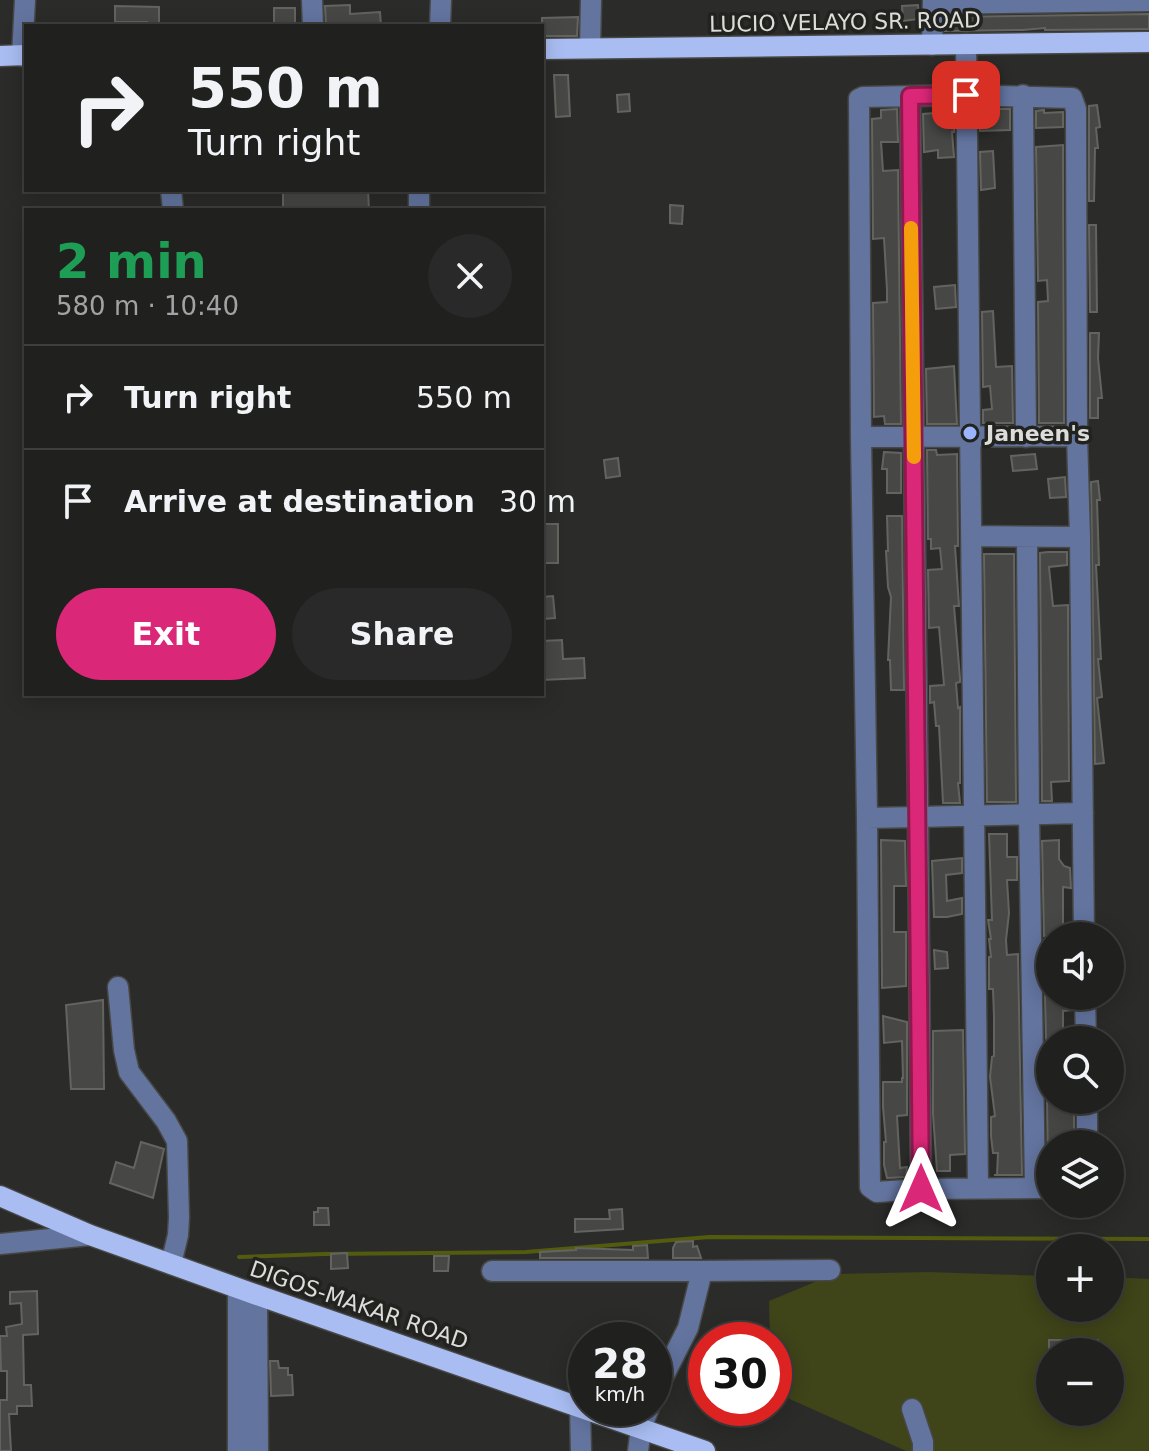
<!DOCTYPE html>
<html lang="en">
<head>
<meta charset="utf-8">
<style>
	:root { --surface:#20211f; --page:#282928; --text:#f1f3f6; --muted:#a2a3a4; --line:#3d3e3d; --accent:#db2777 }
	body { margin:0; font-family:"DejaVu Sans",sans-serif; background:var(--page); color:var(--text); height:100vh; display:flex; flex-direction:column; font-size:30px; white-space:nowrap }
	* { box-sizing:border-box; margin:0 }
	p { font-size:26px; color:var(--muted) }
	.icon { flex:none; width:44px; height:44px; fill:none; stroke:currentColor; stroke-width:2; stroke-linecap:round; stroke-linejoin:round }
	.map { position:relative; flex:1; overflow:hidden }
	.sheet { position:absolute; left:24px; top:208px; width:520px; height:488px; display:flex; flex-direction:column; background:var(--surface); border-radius:0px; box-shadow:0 4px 20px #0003,0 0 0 2px var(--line) }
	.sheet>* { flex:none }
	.top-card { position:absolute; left:24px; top:24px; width:520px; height:168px; border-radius:0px; box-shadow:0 4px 20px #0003,0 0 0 2px var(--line); background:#20211f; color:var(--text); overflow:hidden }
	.controls { position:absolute; left:1036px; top:922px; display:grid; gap:16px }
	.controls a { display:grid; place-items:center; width:88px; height:88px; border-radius:50%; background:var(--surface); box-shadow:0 4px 20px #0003,0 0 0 2px var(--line); font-size:40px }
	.speed { position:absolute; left:568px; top:1322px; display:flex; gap:16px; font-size:40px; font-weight:700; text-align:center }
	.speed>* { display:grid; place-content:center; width:104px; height:104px; border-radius:50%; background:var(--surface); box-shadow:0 4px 20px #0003,0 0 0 2px var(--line); line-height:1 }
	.speed small { font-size:20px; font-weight:400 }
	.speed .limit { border:12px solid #d22; background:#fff; color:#111 }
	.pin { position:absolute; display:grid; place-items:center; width:68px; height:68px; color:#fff; margin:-34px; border-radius:16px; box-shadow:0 4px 12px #0006 }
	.me { position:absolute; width:88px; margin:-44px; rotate:0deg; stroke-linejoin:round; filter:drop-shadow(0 0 6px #0008) }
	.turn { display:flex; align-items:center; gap:28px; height:168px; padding:0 32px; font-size:36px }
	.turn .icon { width:104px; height:104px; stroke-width:2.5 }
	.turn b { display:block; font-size:56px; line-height:68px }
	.round { display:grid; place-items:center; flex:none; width:84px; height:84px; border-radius:42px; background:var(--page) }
	.summary { display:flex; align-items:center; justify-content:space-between; height:136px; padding:0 32px }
	h1 { font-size:48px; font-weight:700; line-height:60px; color:#1e9e55 }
	.cta { display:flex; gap:16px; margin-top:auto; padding:16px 32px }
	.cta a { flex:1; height:92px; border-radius:48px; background:var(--accent); color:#fff; font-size:32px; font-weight:700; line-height:92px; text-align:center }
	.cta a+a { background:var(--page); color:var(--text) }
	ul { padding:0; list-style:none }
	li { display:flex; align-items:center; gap:24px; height:104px; padding:0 32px; border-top:2px solid var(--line) }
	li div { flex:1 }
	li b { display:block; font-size:30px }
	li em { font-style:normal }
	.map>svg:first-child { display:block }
</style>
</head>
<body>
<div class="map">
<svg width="1149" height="1451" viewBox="0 0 1149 1451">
	<rect width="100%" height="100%" fill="#2b2c29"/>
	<path fill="#3f4419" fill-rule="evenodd" d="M928,1272L1050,1276V1308H1110V1277L1149,1279V1451H906L774,1392V1340H770L769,1301L834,1274ZM1050,1352H1110V1412H1050Z"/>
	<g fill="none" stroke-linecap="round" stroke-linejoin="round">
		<path stroke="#535b0f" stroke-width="4" d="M239,1257L324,1254L526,1252L709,1237L1149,1239"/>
	</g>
	<path fill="#474845" stroke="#636460" stroke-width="2" d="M350,5V14L380,12L381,26H326L325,6Z
		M918,5L919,19L903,21L902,6Z
		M115,6L159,7V26H147V22H115Z
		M274,8H295V26H274Z
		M1149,14V29L1045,30V28L1023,30L945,31L946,17Z
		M578,17L577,36H542V18Z
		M554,75H568L570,116L556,117Z
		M629,94L630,111L618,112L617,95Z
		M1097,105L1100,127L1096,128L1098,148H1095L1094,201H1089V106Z
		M897,109L898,142H881L883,171L898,170L901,424H885L884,416L874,417L873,303L887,302V290L884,238L873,239L872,119L881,118V110Z
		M980,109H1010V130L980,131Z
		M935,110H954V132H952L954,157L938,158V150L924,152L923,114L935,113Z
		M1044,110V113L1063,112V127L1036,128V111Z
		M1063,145L1064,423H1039L1038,302L1048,301L1047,280L1038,281L1036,147Z
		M993,151L995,188L981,190L980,152Z
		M283,190H368L369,210H283Z
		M670,205L683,206L682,224L670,223Z
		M1089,225H1096L1097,312H1090Z
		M955,285L956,307L936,309L934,287Z
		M993,311L996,367L1012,366L1013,423H983V410L992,409L990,386L983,387L982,312Z
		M1090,333H1099L1098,358L1102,398H1098V418H1090Z
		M954,366L957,424H927L926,369Z
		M927,450H936L937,455L957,454L958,546H955L959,606H954L960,678V682L956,683L958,708L960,707V783H958L960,803H943L939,726H936L934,702L930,703V686L944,685L939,627L929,628L928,570L942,569L940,548L931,549V539H928Z
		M884,452L901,453V493H887V469H882Z
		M1035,454L1037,469L1013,471L1011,456Z
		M618,458L620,476L606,478L604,460Z
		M1065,477L1066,497L1050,498L1048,479Z
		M1098,481L1100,500H1097L1099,565H1096L1101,659H1098L1102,697L1097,698L1104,763L1095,764L1091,482Z
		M887,516H902L904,690H891L890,660H888L891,597L888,587L886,551H888Z
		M542,524H558V563H542Z
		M1048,552H1067V565L1049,567L1053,606L1068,605L1069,781L1051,782L1052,801H1042L1040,553Z
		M984,554H1014L1016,802H987Z
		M553,596L555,618L542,619V597Z
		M562,640L563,659L584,658L585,678L542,680V641Z
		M989,834H1007V857H1017V880H1007L1009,913L1006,940L1007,955L1018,954L1022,1175H994H997L998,1153H993L991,1136V1117L995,1116L990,1077L992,1057L994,1056V1017L993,989H989V957H991L989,939H991L988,920H992Z
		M881,840L905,841L906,886H894V932H906V986L882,988Z
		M1059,840V859L1064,866L1070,868L1071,888L1063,887V936H1044L1042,841Z
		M962,858V873L946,875L947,901L962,898V914L947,917H934L932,861Z
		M934,950L947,952L948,968L935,969Z
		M1045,996H1072V1010L1063,1011V1040H1046Z
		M103,1000L104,1089H71L66,1005Z
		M883,1016L907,1022V1115L897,1116L900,1168L907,1167L906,1177L887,1178L884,1165V1142H886L883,1107V1082H902V1078H903L902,1041L884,1043Z
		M963,1030L965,1154L950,1155V1171H937L933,1114V1031Z
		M1047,1100H1074V1137H1061V1144H1050V1171H1048Z
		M141,1142L164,1149L153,1198L110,1183L116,1162L134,1168Z
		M318,1208H328L329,1225H314V1212H318Z
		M622,1209L623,1229L575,1232V1219H610L609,1210Z
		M693,1241V1247L697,1246L701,1258H673V1248L676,1242Z
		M647,1245L648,1258H540V1252L576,1250V1248L633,1250V1246Z
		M347,1253L348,1268L331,1269V1254Z
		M434,1256H449L448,1271H434Z
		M37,1291L38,1334L23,1335L24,1385H31L32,1406H17V1414H9L11,1451H0V1400H7V1371H1L0,1336H7L6,1327L22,1324L21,1303L10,1304V1292Z
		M1049,1340H1098V1352H1049Z
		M270,1361H278L279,1368H288V1375H292L293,1395L271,1396Z"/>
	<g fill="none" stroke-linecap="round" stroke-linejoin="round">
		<defs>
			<path id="minor" d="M312,0L313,26
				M933,4L1149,1
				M440,26L441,0
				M966,44L978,1188
				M932,45L933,0
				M590,48L591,0
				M22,56L25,0
				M1023,95L1026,437
				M910,96L918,817L1083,813
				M171,190L173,210
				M419,190V210
				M861,437L859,99L863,97L966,95L1072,98L1076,109L1077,436L1080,537L1084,936
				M972,536L1080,537
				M1027,537L1029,814L1035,1188
				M867,818L861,437L1077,436
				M118,987L124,1050L129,1072L166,1121L177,1141L179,1218L178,1235L171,1264
				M1085,996L1086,1040
				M1087,1100V1144
				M921,1189L918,817L867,818L870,1187L877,1192L921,1189L1050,1188
				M0,1244L90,1235
				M492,1271H702L688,1328L654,1395
				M702,1271L830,1270
				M257,1295L258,1451
				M580,1407L581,1451
				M912,1409L923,1442V1451
				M238,1451V1289
				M638,1451L641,1428L649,1408"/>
			<path id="major" d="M542,49L1149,42
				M0,56L26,55
				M0,1196L90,1235L257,1295L705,1451"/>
		</defs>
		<use href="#minor" stroke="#474845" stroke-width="23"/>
		<use href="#major" stroke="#474845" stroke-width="23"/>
		<use href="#minor" stroke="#63749f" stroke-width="20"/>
		<use href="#major" stroke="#a9bdf2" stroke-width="20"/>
	</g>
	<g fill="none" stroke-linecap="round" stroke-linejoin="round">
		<defs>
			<path id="route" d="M921,1189L910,96L966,95"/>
		</defs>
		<use href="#route" stroke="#8e194d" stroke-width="20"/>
		<use href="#route" stroke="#db2777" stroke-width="14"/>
		<path stroke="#f59e0b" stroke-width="14" d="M911,228L914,457"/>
	</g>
	<circle fill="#9ab5fd" stroke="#22221f" stroke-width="3" cx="970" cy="433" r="8"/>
	<g text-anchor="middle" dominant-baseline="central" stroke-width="7" stroke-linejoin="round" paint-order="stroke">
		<g font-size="22" fill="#dcdddb" stroke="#22221f">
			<text transform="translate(845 22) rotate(-1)">LUCIO VELAYO SR. ROAD</text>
			<text transform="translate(359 1305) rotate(19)">DIGOS-MAKAR ROAD</text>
		</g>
		<g font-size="22" font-weight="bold" fill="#dcdddb" stroke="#22221f" text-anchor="start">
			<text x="986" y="433">Janeen's</text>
		</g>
	</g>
</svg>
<div class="controls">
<a><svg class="icon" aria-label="sound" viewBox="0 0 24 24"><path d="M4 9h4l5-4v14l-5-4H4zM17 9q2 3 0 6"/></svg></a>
<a><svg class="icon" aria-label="search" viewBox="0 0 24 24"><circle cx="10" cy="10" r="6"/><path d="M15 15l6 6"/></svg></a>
<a><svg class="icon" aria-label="layers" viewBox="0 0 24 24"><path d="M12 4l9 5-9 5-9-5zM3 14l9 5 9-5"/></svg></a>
<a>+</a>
<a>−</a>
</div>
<div class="speed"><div>28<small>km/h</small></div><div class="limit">30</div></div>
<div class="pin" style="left:966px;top:95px;background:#d93025"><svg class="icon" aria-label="arrive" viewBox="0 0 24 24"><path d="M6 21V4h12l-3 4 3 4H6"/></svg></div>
<svg class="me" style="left:921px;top:1189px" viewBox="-20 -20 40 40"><path d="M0-17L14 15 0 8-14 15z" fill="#db2777" stroke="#fff" stroke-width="4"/></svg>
<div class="top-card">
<div class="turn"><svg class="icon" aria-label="right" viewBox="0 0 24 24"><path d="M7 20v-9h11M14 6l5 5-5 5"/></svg><div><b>550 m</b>Turn right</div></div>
</div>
<section class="sheet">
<div class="summary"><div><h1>2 min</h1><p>580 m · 10:40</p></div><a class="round"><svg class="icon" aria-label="close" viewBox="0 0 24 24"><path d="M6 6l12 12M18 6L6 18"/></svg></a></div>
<ul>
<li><svg class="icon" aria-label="right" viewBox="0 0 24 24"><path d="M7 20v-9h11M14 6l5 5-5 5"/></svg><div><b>Turn right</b></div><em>550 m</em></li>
<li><svg class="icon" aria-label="arrive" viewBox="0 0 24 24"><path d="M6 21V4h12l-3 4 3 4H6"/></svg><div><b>Arrive at destination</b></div><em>30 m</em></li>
</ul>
<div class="cta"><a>Exit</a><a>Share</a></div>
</section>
</div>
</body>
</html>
